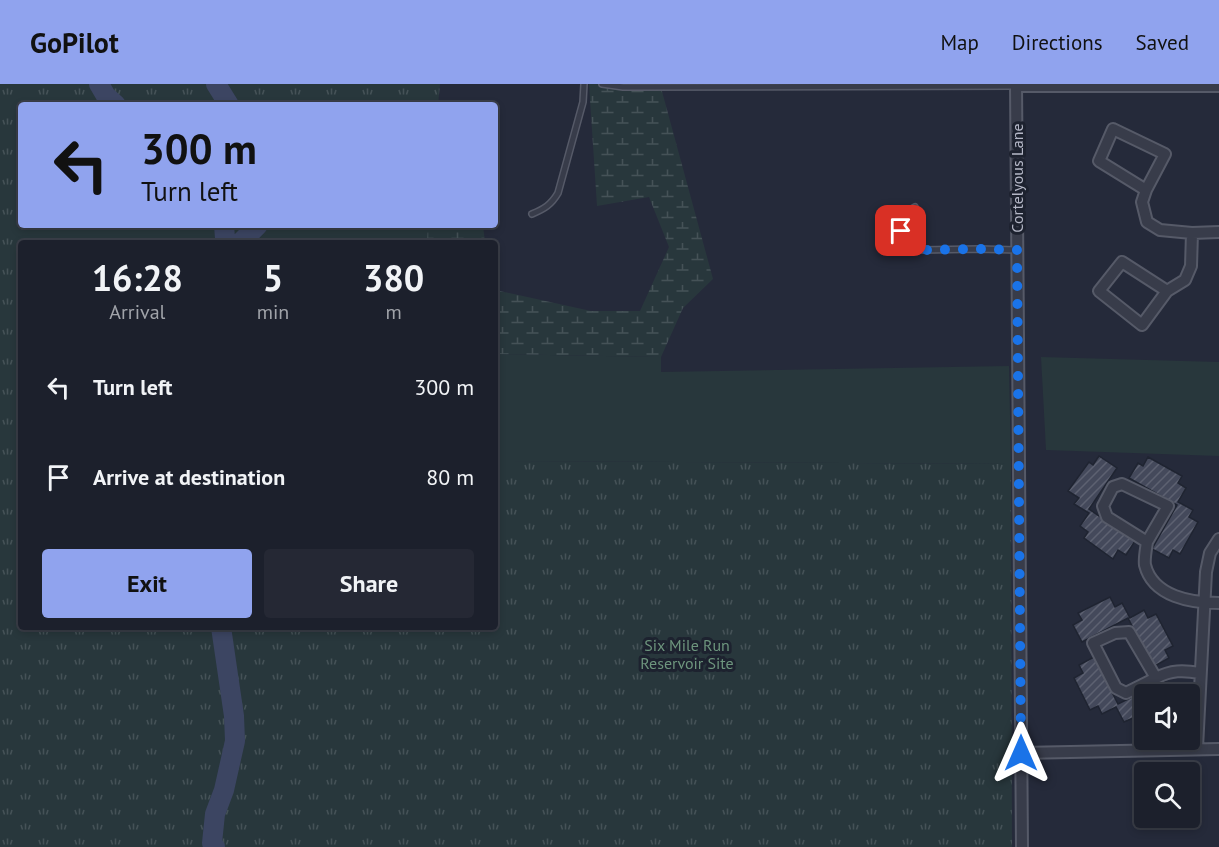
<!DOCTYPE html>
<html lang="en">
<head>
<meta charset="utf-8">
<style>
	:root { --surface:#1c202c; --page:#252834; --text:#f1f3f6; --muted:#a0a3a9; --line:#3a3e48; --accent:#90a3ee }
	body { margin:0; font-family:"PT Sans",sans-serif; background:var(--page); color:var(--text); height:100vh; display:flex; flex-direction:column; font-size:22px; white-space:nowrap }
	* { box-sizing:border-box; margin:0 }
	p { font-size:20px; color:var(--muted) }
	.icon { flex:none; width:33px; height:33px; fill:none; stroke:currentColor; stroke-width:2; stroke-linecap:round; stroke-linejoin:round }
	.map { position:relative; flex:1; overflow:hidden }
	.side { position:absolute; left:18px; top:156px; width:480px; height:390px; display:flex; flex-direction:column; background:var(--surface); border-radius:6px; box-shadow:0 3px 9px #0003,0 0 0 2px var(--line) }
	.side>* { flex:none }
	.hud { position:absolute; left:18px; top:18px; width:480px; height:126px; border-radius:6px; box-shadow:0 3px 9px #0003,0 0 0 2px var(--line); background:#90a3ee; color:#111; overflow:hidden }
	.buttons { position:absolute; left:1134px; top:600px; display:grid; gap:12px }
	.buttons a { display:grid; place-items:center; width:66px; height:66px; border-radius:6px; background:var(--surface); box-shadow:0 3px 9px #0003,0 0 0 2px var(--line); font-size:30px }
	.pin { position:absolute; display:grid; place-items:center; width:51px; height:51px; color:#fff; margin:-26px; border-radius:12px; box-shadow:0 3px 9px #0006 }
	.me { position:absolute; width:66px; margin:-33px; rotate:0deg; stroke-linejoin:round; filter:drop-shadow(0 0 4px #0008) }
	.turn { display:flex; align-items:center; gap:21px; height:126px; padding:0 24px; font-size:27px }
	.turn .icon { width:78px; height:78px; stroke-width:2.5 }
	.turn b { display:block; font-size:42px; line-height:51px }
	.eta { display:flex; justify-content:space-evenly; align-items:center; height:102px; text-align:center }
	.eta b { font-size:36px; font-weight:800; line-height:42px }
	.cta { display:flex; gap:12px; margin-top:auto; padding:12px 24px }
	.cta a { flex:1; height:69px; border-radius:6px; background:var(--accent); color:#111; font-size:24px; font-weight:800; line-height:69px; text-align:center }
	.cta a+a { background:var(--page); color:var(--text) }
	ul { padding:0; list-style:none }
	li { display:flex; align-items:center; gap:18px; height:90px; padding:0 24px }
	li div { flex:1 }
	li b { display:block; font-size:22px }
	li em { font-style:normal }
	header { display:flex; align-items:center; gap:36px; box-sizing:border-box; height:84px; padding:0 30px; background:var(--accent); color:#111 }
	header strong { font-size:28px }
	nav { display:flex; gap:33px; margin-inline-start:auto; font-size:21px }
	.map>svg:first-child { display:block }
</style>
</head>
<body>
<header>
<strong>GoPilot</strong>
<nav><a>Map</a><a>Directions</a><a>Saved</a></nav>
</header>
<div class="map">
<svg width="1219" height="763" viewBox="0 0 1219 763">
	<defs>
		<pattern id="wetland-marsh" width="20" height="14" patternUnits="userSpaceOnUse" patternTransform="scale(1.5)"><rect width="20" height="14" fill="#28373c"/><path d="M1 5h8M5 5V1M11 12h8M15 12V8" fill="none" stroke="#455257"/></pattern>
		<pattern id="park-tufts" width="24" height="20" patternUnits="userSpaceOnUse" patternTransform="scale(1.5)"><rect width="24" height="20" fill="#28373c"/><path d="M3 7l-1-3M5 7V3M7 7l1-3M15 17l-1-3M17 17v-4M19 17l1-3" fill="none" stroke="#455257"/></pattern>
		<pattern id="building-hatch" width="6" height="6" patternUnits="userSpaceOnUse" patternTransform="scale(1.5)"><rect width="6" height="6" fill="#44495b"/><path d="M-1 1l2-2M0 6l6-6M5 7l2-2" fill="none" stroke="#5d6171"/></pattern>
	</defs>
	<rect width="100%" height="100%" fill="#252a3a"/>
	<path fill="#28373c" d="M495,270L661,273V288L1009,282L1011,380L495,377Z
		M1041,273L1219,278V372L1046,366Z"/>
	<path fill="url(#wetland-marsh)" d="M589,0H660L713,195L683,224L661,273L495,270V206L591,227H640L669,163L649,113L597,122Z
		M420,141H483L485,159H419Z"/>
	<path fill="url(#park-tufts)" d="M0,0H440L438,21H21V141H428L427,159H21V543H495V377L1011,380L1012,763H0Z"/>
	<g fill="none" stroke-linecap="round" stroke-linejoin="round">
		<path stroke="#3c4562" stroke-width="20" d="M99,0L106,12L116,21
			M216,0L229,21
			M224,141L225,154L228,159
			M240,159L258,141
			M215,763L212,759L215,730L224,706L235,657L234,632L221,543"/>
	</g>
	<path fill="url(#building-hatch)" stroke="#1f2431" stroke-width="1.5" d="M1099,372L1117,384L1089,425L1135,457L1126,471L1118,466L1113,475L1084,454L1088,448L1080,442L1089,429L1074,420L1079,414L1068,407L1089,378L1093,381Z
		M1148,373L1182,392L1178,399L1186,404L1178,418L1193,426L1189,433L1198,438L1180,470L1173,466L1169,474L1152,465L1177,421L1129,394L1138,379L1143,382Z
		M1110,513L1115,523L1122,519L1130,534L1144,526L1148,534L1156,530L1173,562L1165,566L1169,574L1153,583L1128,534L1082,558L1073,541L1082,536L1078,529Z
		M1094,573L1118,620L1165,597L1172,610H1144V638L1137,642L1133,634L1124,638L1116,623L1102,630L1098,622L1090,626L1074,594L1083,589L1079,581Z"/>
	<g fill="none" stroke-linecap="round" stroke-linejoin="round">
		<defs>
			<path id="service" d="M602,0L623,3L1016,2
				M915,123L903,130C898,149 903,161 922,166L979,165L1017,166
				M532,130C544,125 551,121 558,109L583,18L584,0"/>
			<path id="minor" d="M1016,0L1022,763
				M1016,2H1219
				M1113,45L1165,70L1146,106L1099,77Z
				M1146,106L1142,118L1147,138L1160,146L1192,149L1219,148
				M1122,178L1167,207L1142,241L1099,207Z
				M1167,207L1185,196L1191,182L1192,149
				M1122,400L1168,422L1147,458L1107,433L1103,422L1113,403Z
				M1147,458C1146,465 1144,475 1145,481C1153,513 1192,519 1219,519
				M1129,548L1156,594L1126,609L1116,604L1093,559L1115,549Z
				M1156,594C1171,586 1183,586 1200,589
				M1197,664L1206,488L1210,469L1219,455
				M1021,669L1219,665"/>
		</defs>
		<use href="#service" stroke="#565a68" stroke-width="8"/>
		<use href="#minor" stroke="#565a68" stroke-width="14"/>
		<use href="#service" stroke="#383c4a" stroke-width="5"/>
		<use href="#minor" stroke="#383c4a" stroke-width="10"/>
	</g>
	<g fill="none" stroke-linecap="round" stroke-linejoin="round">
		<path stroke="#1a73e8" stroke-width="10" stroke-dasharray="0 18" d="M901,147L902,154L907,160L922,166L980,165L1017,166L1021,669"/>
	</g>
	<g text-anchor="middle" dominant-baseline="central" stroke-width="6" stroke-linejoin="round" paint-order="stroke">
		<g font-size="16" fill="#b4b7c6" stroke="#1d222f">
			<text transform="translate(1017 94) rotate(-90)">Cortelyous Lane</text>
		</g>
		<g font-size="16" fill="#6d957d" stroke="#1d222f">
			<text x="687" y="561">Six Mile Run<tspan x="687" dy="18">Reservoir Site</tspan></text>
		</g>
	</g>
</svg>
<div class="buttons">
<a><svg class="icon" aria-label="sound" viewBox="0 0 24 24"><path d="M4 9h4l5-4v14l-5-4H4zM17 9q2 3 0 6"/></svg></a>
<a><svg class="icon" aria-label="search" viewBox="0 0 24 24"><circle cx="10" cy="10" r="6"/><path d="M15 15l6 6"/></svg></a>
</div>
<div class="pin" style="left:901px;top:147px;background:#d93025"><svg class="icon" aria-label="arrive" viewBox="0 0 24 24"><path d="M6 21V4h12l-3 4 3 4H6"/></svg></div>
<svg class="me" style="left:1021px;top:669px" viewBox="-20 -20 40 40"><path d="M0-17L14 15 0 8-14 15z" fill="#1a73e8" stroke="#fff" stroke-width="4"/></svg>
<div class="hud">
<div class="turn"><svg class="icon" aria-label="left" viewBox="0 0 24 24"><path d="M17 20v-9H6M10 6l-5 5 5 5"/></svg><div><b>300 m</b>Turn left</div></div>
</div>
<section class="side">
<div class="eta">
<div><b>16:28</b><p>Arrival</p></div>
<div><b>5</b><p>min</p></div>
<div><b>380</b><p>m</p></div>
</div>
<ul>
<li><svg class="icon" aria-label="left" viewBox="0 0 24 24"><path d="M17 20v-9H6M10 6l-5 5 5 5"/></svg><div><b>Turn left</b></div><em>300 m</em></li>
<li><svg class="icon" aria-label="arrive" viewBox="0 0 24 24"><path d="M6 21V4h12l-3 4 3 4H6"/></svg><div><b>Arrive at destination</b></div><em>80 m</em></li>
</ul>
<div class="cta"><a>Exit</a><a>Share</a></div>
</section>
</div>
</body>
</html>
